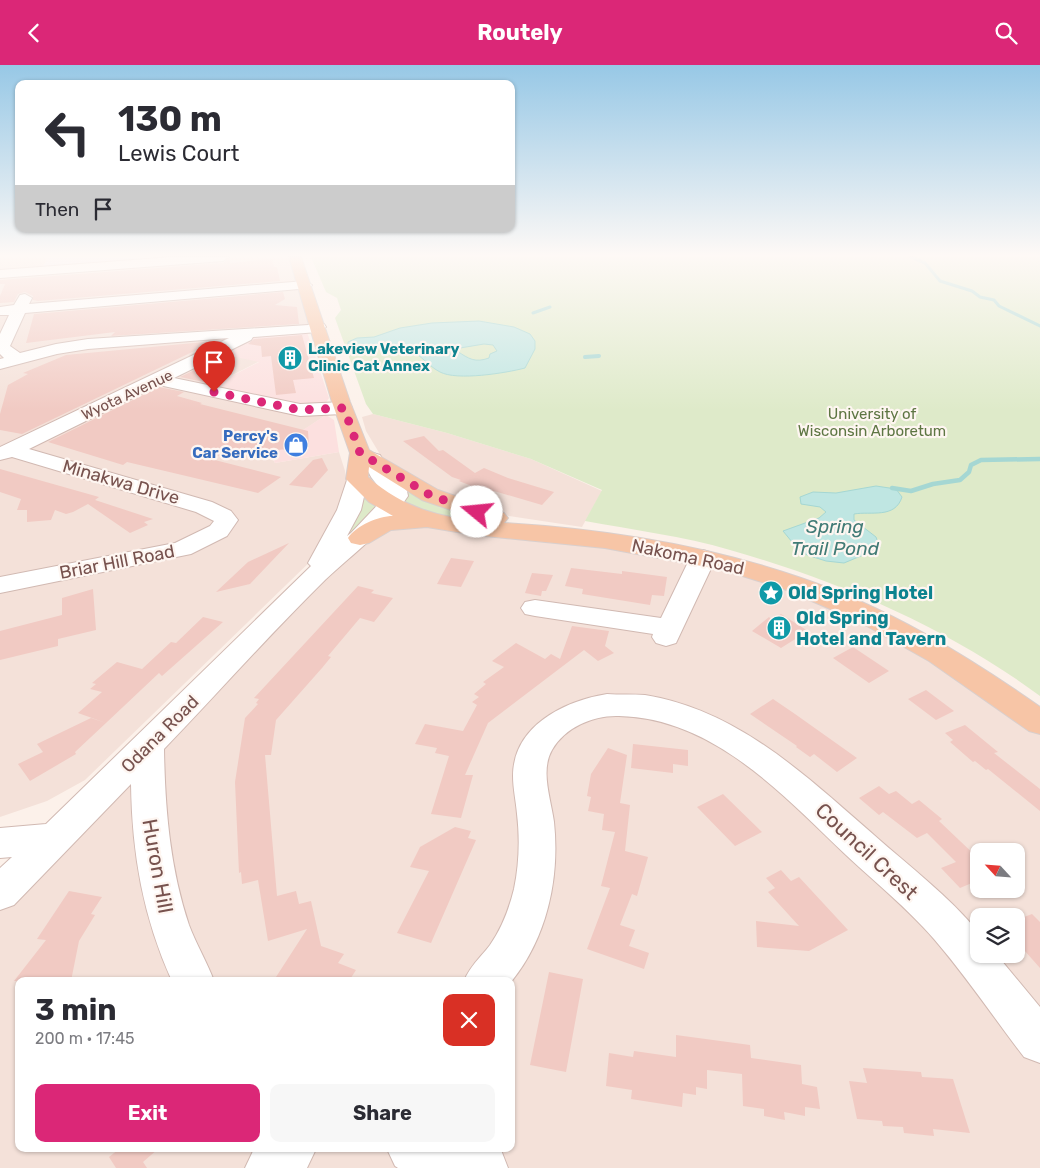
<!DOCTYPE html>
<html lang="en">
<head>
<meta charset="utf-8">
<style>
	:root { --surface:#fff; --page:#f7f7f7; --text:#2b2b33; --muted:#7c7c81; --accent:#db2777 }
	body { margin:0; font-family:Rubik,sans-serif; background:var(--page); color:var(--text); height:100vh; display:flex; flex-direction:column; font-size:19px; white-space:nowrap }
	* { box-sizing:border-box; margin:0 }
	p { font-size:16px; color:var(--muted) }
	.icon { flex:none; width:28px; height:28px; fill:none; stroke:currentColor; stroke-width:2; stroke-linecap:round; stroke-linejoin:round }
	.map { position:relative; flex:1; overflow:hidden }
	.drawer { position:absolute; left:15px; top:912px; width:500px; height:175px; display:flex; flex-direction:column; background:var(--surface); border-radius:10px; box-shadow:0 1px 4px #0004 }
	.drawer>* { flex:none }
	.banner { position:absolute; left:15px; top:15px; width:500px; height:152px; border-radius:10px; box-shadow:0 1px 4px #0004; background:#fff; color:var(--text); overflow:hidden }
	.needle { width:32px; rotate:296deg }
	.tools { position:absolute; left:970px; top:778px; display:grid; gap:10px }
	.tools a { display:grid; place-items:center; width:55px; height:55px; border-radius:10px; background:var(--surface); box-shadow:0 1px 4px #0004; font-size:25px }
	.pin { position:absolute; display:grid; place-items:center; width:42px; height:42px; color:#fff; margin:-51px -21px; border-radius:50% 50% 50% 0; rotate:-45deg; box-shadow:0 0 5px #0007 }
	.pin .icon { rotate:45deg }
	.me { position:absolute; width:55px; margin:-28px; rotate:287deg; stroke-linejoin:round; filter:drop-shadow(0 0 4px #0008) }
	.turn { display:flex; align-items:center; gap:18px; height:105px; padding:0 20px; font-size:22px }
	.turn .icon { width:65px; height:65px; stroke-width:2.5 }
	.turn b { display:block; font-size:35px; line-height:42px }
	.then { display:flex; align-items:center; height:48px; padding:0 20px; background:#0003; gap:10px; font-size:19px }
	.round { display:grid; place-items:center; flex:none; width:52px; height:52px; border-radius:10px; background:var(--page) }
	.overview { display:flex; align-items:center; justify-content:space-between; height:85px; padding:0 20px }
	h1 { font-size:30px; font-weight:700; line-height:38px }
	.action { display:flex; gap:10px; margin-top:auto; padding:10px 20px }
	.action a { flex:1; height:58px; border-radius:10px; background:var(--accent); color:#fff; font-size:20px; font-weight:700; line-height:58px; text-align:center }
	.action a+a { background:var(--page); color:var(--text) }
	header { display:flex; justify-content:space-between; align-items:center; height:65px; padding:0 20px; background:var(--accent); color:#fff; font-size:22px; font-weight:700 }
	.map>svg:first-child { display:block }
</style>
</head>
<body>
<header><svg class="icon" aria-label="back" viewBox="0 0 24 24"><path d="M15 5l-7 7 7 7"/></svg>Routely<svg class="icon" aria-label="search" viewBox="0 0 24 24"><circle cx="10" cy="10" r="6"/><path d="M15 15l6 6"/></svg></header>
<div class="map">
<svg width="1040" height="1103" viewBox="0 0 1040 1103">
	<rect width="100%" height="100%" fill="#fcf1ea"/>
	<path fill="#f4e1d9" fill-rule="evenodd" d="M0,192H48L41,206L223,192H295L318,262L88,279L0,299Z
		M230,272L260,296L199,327L326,350L269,388L275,398L339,387L345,406L347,424L318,489L85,715L47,736L0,752V302L65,285Z
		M373,349L447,368L531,394L602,426L582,462L509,451L454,435L393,403L381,391L366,366L362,352Z
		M386,458L553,469L789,517L1040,658V1103H0V828L148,681ZM979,786H1016V824H979ZM979,851H1016V889H979ZM19,916H511V1084H19Z"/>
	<path fill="#fce0df" d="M307,267L329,333L325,339L306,341L210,322L259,297L221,289L258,270Z
		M326,350L334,355L339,387L275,398L269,387Z"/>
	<path fill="#eee7f9" d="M48,192H223L41,206Z"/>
	<path fill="#deeac9" d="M311,192H1040V631C948,563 839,516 730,485C683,471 633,465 585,456L602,425L531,394L447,368L373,349L366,339L335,253L341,245L337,233L326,227Z
		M379,402L484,452L511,460L438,451L408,443Z
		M360,425L383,442L340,482Z"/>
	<path fill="#bfe6e2" stroke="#a5d7d3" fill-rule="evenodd" d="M479,256L514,262L530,269L535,276V284L525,303C506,308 457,316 440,307C426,300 418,285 402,282C385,278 365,286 348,280V277L357,273L374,272L400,263L432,258ZM484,279L493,280L497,286L490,289L489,293C475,298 469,294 457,286L460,283Z
		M876,421L896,424L902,432C895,454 871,446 854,449V455L876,472L880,483L844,498L826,496L807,490L797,483L783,466L819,453L826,447L820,442L801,439L800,432L813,427L836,428Z"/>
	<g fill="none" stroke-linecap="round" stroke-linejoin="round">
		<path stroke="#a5d7d3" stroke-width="3" d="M911,192L925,198L940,216L972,226L980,232L994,235L999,241L1040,261
			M533,248L550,242"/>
		<path stroke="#a5d7d3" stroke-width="4" d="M585,292L599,291"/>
		<path stroke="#a5d7d3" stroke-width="4.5" d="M892,423L911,426L933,419L960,415L969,407L971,400L981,395L1040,394"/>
	</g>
	<path fill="#f1cac3" d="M229,194L230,198L272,194L274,202H277L280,216L38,236L33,235V231L25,227L18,229L14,237L0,238V231L5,219H0V215L223,198Z
		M283,227L285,234L275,240L297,242L299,259L111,271L115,267L26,278L34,249Z
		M302,270L314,313L293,315L296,328L276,330L271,291L262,292L261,281L248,279L254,274Z
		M215,276L22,369L0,365V349L8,320L28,309L23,308L66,290Z
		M203,301L227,306L204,317L180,312Z
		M159,322L184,327L177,331L202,338L200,339L308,366L309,382L203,392L281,412L258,428L127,397L123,400L48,377Z
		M424,371L439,386L443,385L475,408L484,403L508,413L554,427L542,440L494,426L492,429L459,416L461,415L452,412L403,376Z
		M322,393L328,405L312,423L289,420L313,395Z
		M0,404L99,432L95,435L153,454L144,457L148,460L130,468L88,439L73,447L66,449L55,445L51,455L27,457V445H17L21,434L0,427Z
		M289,478L250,519L216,527L248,497Z
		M451,493L474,496L461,522L437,519Z
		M571,503L622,509V506L667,512L664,531L652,530L650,540L582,529L583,524L565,521Z
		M532,508L553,510L546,526H542L541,531L525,528Z
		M358,521L374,525L371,528L393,533L374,557L360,553L328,591L331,592L322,603L276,655L271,690H265L277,831L296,826L299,839L311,836L321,881L344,889L338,898L356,905L349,916H287L276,912L307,864L268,876L258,815L242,819L241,807L239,808L235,717L245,653L258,639L256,638L259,634L254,633Z
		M93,524L96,565L58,574V581L0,595V566L62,550V533Z
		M781,549L808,566L781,583L752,566L769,552L772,555Z
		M203,552L223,557L162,611L159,608L106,658L78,648L102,627L90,624L96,619L92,618L117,597L142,604L171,577L176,578Z
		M572,561L609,566L605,581L614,588L598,596L584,585L488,658L465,710H473L461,753L431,749L449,691L435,688L437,683L415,679L425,659L463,666L477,640L472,637L479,632L474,629L486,619L483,617L504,602L492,596L516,578L545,594L551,589L560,594Z
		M853,582L889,606L869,618L833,593Z
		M926,625L954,646L936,655L908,634Z
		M773,634L795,649L857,693L837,707L814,689L810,692L796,682L797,681L750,649Z
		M91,653L106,658L75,687L76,689L30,716L18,699L43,687L37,679Z
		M965,660L998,687L994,688L1040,724V746L988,704L986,705L975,696L973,697L950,677L953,675L945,668Z
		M633,679L688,685V701L673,699V708L631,703Z
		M608,683L627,690L620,738L630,740L625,786L648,792L637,831L632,829L620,860L635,865L629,881L649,888L644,904L587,884L610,823L601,821L615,767L602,765L604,749L588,746L591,732L587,731L591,709Z
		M879,721L889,729L896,726L912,739L919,735L942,754L939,756L979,794V815L960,823L941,803L956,797L927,768L917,773L883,747L879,750L859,733Z
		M723,729L762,767L735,781L697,742Z
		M455,762L471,766L468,773L476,775L431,878L397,868L429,806L410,802L420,782Z
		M781,805L791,816L799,812L848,865L809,886L757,882L756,856L799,861L768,827L775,823L766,813Z
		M69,826L102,832L91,849L95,850L79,876L71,916H14L46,875L37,874Z
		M1032,849L1040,857V903L1016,876V855Z
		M549,907L583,914L566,1007L530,1000Z
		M676,970L750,980L751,993L801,1000L802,1019L817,1022L820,1044L805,1042V1051L784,1047L785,1055L764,1051V1044L743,1041L742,1009L707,1005V1024L696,1022V1030L683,1028L682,1042L631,1034L632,1025L606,1021L609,988L633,992L634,986L676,992Z
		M863,1003L921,1007L922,1012L953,1014L970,1068L933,1064L934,1071L904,1068L903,1062L883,1061L882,1056L857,1054L849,1016L867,1018Z
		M119,1084H158L143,1097L147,1103H116L109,1092Z"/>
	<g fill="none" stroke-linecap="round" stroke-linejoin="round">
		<defs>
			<path id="minor" d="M173,192H229L223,196L0,213V205Z
				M305,216L312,220L310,223L25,248L10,281L20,288L56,279L88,274L324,259L326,262L318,267L253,272L251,275L174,313L300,339L343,337L350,339L352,343L350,347L343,349L300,351L159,320L29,384L212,437L231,446L238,455L227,471L191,489L0,528V512L175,478L210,461L214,456L196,447L12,392L0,395V382L229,273L88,284L57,289L0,304V294L4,293L0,289V269L9,250H0V242L14,240L20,230L25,229L32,233L29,239Z
				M373,388L380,390L391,409L407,426L408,431C385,466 355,487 325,515C270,569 218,628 164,684C165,744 170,803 189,860C196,879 207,897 214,916H172C143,852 132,789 131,719L14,840L0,845V803L12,792L0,793V763L46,759L311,501L308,498L337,445L349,409L357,407L365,409L368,414L361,445L347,471L351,468L386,431L371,412L362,394L366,390Z
				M703,485L712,488L716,493L676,578L666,581L656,578L652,572L653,569L535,551L525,549L521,543L525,537L535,535L661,553L690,493L694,488Z
				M607,629C619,630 633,629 645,630C738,645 806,711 874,770C910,802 949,831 979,868V889H996L1040,942V998L1024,992C994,953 966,911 934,874C908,844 876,818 846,790C782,729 713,653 619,651C594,650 565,662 552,685C540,706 551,734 554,757C560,813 547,873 511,917L464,916C470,901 480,893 490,880C502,863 509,844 514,824C519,800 520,774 517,749C516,736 513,724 513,711C513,661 564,636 607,629Z
				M254,1084H316L307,1103H245Z
				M387,1084H497L501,1085L508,1103H398L395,1101Z"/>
			<path id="major" d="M289,192H301L350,337L369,385L438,425L504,448L508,453L504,458C605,464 706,480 801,513C887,542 966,590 1040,642V669L1029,666L929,596L858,556L784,524L723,505L605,483L475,470L427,462L391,465L369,478L360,480L351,478L348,473C356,461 378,451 393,451L369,437L346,414L350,388L332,337ZM369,402L422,435L483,456C439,453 402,442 368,412Z"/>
		</defs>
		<use href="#minor" stroke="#d1b9b2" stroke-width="2"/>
		<use href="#major" stroke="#d9cfcd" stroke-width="2"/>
		<use href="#minor" fill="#fff" fill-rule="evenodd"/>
		<use href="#major" fill="#f7c5a6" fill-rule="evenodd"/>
	</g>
	<linearGradient id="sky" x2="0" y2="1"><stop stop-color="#97c8e6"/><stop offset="0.55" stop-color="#fef9f6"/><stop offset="1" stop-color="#fef9f6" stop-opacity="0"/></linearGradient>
	<rect width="1040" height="346" fill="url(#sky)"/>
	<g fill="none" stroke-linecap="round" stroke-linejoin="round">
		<path stroke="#db2777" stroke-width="9" stroke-dasharray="0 16.2" d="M214,327L300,345L344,343L360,388L430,430L477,447"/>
	</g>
	<defs>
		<symbol id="building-disc" viewBox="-11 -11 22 22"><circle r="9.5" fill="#0f9aa8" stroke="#fef6f1"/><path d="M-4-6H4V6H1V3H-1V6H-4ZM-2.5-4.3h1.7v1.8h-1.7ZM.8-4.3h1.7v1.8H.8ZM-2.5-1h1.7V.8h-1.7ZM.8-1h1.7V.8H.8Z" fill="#fff"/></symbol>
		<symbol id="shop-disc" viewBox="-11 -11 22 22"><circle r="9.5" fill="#3f7fe0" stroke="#fef6f1"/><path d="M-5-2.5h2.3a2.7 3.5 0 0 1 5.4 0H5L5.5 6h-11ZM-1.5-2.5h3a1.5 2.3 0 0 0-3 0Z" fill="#fff"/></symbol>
		<symbol id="sight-disc" viewBox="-11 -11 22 22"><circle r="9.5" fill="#0f9aa8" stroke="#fef6f1"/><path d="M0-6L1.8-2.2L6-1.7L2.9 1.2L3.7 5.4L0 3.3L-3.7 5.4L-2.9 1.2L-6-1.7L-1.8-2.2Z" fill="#fff"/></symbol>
	</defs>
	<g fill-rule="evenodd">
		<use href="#building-disc" x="276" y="279" width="28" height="28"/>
		<use href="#shop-disc" x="282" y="366" width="28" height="28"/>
		<use href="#sight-disc" x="757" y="514" width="28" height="28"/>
		<use href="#building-disc" x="765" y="549" width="28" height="28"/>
	</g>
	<g text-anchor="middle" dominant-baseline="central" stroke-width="4.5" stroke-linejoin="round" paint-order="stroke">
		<g font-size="15" font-weight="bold" fill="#0d838f" stroke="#fef6f1" text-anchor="start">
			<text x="308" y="284">Lakeview Veterinary<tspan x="308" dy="17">Clinic Cat Annex</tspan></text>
		</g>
		<g font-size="15" fill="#77524e" stroke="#fef6f1">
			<text transform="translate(127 330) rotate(-25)">Wyota Avenue</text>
		</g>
		<g font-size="15" fill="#5e7643" stroke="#fef6f1">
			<text x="872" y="349">University of<tspan x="872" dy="17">Wisconsin Arboretum</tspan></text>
		</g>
		<g font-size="15" font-weight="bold" fill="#366cbe" stroke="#fef6f1" text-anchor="end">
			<text x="278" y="371">Percy's<tspan x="278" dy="17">Car Service</tspan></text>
		</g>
		<g font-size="18" fill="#77524e" stroke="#fef6f1">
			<text transform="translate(121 417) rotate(16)">Minakwa Drive</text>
			<text transform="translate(688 492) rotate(12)">Nakoma Road</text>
			<text transform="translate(117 497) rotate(-11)">Briar Hill Road</text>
			<text transform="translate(160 669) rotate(-45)">Odana Road</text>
		</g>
		<g font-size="18" font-weight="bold" fill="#0d838f" stroke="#fef6f1" text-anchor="start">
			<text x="788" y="528">Old Spring Hotel</text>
			<text x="796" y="553">Old Spring<tspan x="796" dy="21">Hotel and Tavern</tspan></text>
		</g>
		<g font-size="19" font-style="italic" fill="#417b76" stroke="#fef6f1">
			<text x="835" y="461">Spring<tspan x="835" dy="22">Trail Pond</tspan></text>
		</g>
		<g font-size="21" fill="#77524e" stroke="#fef6f1">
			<text transform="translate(867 786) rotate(43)">Council Crest</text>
			<text transform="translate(158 801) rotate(80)">Huron Hill</text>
		</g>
	</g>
</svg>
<div class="tools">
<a><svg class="needle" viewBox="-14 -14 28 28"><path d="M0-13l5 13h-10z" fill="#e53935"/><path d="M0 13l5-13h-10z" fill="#7c7c81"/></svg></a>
<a><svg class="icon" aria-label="layers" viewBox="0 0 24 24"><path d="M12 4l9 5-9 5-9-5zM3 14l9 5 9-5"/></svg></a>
</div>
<div class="pin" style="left:214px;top:327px;background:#d93025"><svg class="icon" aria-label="arrive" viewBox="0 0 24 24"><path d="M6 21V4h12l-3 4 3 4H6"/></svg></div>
<svg class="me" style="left:477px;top:447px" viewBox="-20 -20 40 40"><circle r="19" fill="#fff"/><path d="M0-13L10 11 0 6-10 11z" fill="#db2777"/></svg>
<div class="banner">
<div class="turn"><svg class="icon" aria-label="left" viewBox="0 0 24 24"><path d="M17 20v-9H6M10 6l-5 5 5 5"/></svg><div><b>130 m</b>Lewis Court</div></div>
<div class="then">Then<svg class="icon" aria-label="arrive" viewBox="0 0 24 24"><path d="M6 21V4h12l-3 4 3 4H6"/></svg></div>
</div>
<section class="drawer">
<div class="overview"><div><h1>3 min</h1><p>200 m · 17:45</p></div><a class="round" style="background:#d93025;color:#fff"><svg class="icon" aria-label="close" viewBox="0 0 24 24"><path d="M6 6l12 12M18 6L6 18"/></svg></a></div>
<div class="action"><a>Exit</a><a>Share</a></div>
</section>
</div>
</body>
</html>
